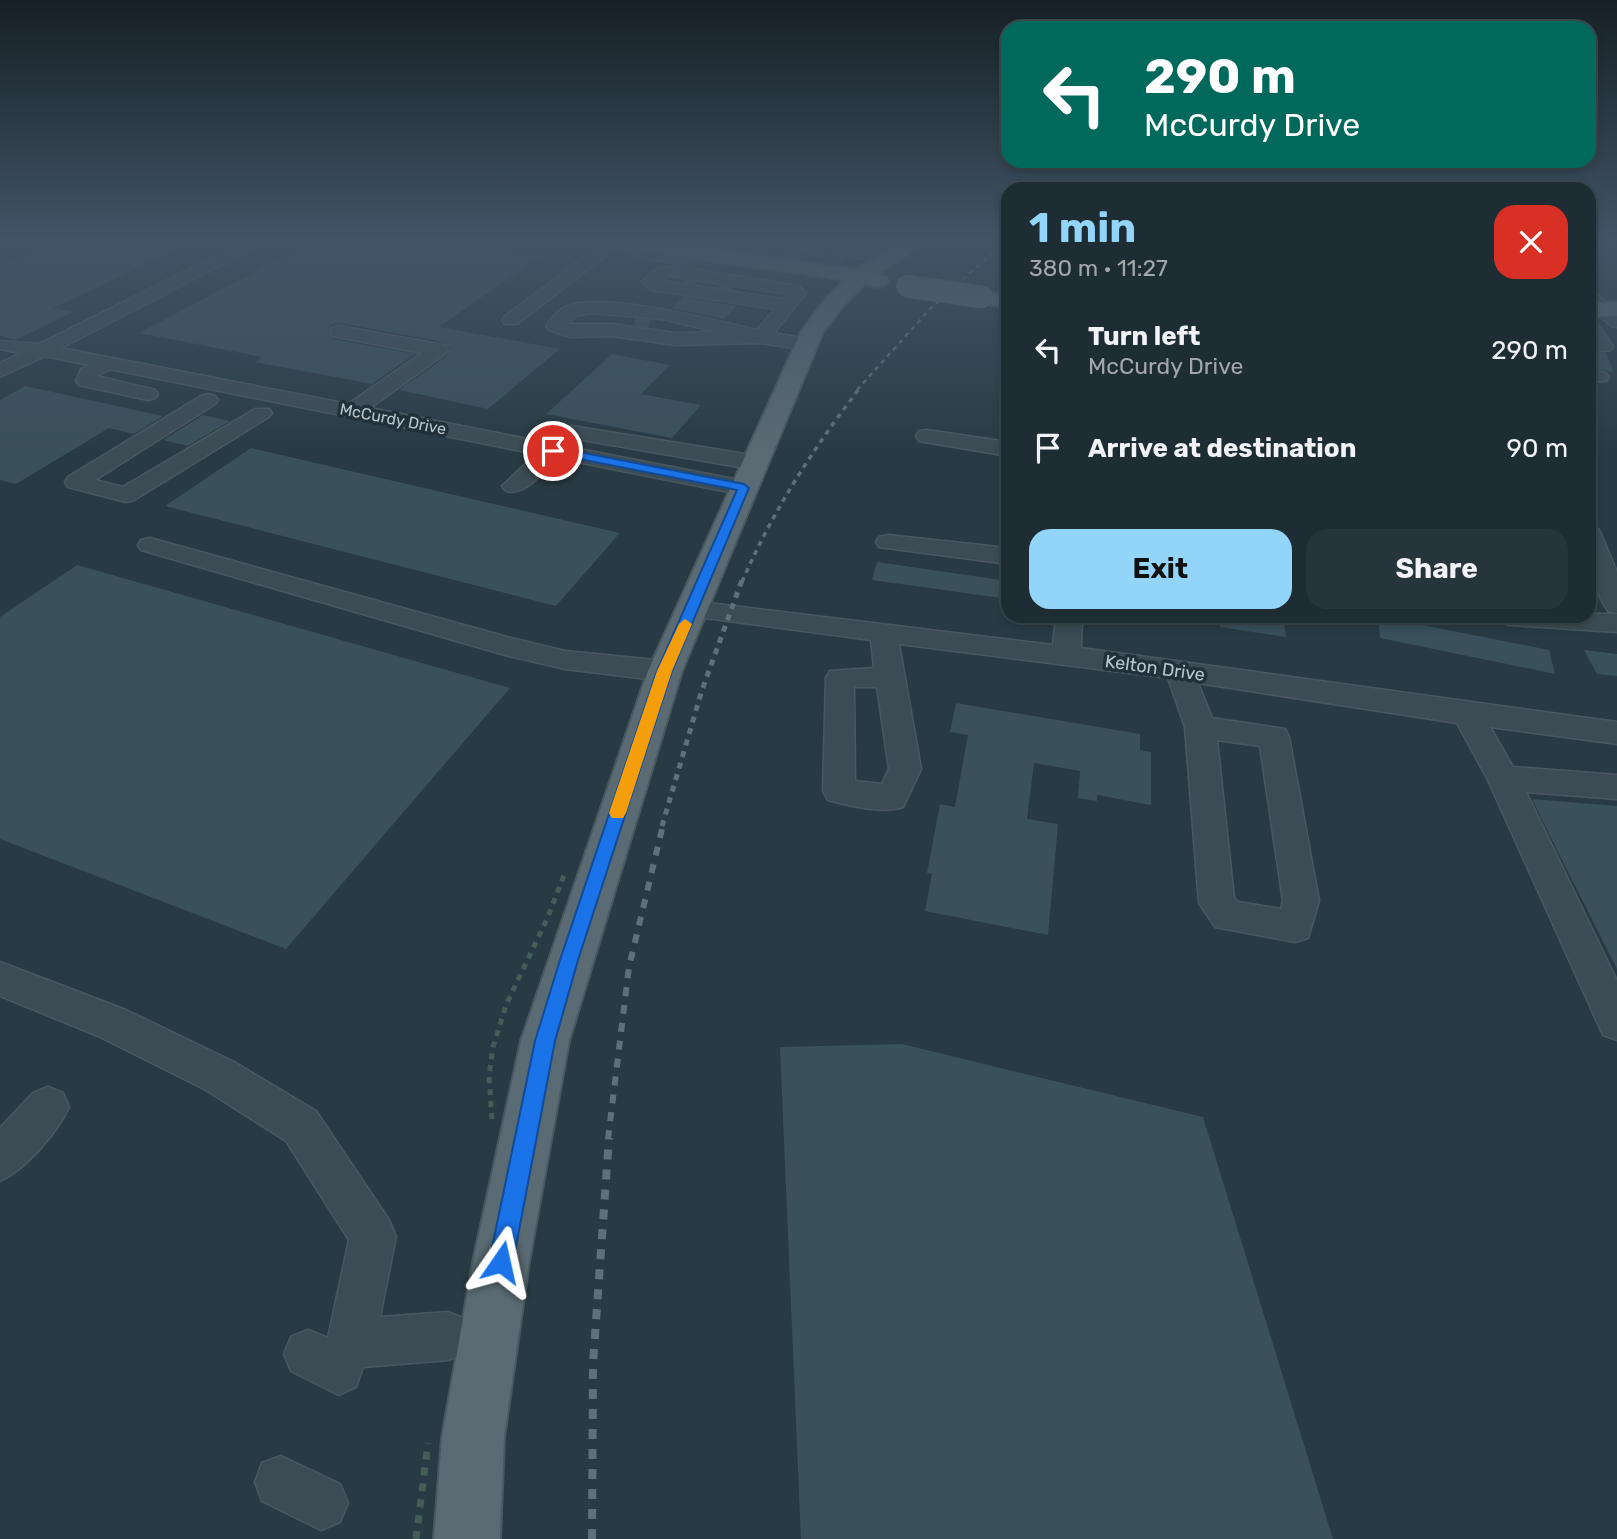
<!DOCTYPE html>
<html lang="en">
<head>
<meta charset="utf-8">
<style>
	:root { --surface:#1e2c33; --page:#26343b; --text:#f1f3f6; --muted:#a1a7ac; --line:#3c484e; --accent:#93d4f9 }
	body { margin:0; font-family:Rubik,sans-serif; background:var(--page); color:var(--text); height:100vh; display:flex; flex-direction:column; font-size:26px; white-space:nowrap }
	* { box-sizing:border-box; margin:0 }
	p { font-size:23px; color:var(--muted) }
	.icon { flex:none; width:38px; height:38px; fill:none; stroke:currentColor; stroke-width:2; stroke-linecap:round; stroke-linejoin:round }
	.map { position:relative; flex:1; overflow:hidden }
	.panel { position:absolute; left:1001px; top:182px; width:595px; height:441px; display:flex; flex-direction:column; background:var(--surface); border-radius:21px; box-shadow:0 4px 10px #0003,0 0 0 2px var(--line) }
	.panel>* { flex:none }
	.top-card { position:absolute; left:1001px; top:21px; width:595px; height:147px; border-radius:21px; box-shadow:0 4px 10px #0003,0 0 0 2px var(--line); background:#00695c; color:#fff; overflow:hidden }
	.pin { position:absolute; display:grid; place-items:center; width:60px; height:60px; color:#fff; margin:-30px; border:4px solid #fff; border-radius:50%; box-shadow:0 2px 7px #0007 }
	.me { position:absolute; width:77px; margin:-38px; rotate:11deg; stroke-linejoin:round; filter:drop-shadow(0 0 5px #0008) }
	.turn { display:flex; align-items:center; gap:24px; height:147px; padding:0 28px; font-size:32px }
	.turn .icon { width:91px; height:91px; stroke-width:2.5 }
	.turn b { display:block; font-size:49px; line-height:60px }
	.round { display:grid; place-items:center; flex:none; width:74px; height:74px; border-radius:21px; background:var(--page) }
	.head { display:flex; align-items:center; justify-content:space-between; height:119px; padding:0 28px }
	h1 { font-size:42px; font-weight:700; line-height:52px; color:var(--accent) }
	.primary-button { display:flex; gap:14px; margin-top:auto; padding:14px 28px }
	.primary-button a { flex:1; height:80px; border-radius:21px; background:var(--accent); color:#111; font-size:28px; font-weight:700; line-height:80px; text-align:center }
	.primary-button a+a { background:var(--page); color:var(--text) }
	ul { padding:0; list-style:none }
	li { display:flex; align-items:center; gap:21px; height:98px; padding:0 28px }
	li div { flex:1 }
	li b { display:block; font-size:26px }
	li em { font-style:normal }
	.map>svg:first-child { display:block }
</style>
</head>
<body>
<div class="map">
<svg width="1617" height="1539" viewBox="0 0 1617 1539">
	<rect width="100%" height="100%" fill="#283b44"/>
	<path fill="#3a505a" d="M58,240H142L182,247L53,308L73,312L16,340L0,336V265Z
		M315,240H351L397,247L408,241L443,246L451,242L542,255L439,327L560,349L488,409L399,390L447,356L450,348L439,341L339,323L331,325L328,333L332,339L415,354L372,384L255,362L262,357L139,333Z
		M683,297L737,306L724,319L671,308Z
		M1606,353L1614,372L1589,368V355Z
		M612,354L670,365L641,394L701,405L672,438L546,414Z
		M25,386L163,416L134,434L109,428L16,484L0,480V400Z
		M203,415L230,421L188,446L163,440Z
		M251,448L620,533L556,606L165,506Z
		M877,562L1008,581V599L872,580Z
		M77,565L510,688L286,949L0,839V617Z
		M1221,616H1283L1286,637L1220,627Z
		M1378,616L1549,650L1555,674L1380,638Z
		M1584,650L1617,654V676L1597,674Z
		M956,703L1140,734V750L1151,752V805L1097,795V801L1078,798L1080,771L1034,763L1027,819L1058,824L1048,935L925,911L932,874L927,873L940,804L955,807L968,735L950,732Z
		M1532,799L1617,806V969L1559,854Z
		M902,1044L1203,1117L1333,1539H801L780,1047Z"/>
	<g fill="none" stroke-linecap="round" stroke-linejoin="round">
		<path stroke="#3e5059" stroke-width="18" stroke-dasharray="18 9" stroke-linecap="butt" d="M805,246L830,249
			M685,284L693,278
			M722,290L728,284
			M635,319L649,322"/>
		<defs>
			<path id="minor" d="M248,240H269L61,348L348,404L422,353L332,336L330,332L332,328L339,326L438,344L445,346L448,350L445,354L370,408L548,443L564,427L572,426L739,453L763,455L766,460L763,465L739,467L577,439L569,447L744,481L752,483L756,488L752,493L744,495L557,458C543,471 527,496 506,491L502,486L536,454L110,369L97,376L155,390L158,394L155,398L148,400L79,385L76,381L81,369L89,365L45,356L0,377V363L21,353L0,349V341L39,344Z
				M607,240H632L645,249L689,257L696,265L691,269L799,286L806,293L774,333L814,340L816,344L807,350L761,343L675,345L612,336L570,337L549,330L546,326C550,320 558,310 565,307C599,290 718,321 757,330L775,309L651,290L642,282C653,269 664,265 681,268L678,264L634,256L619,246L517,324H505L502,320L505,316ZM670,276L787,294L783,299L662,281ZM591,313L662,319L717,332L675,333L612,324H567L576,316Z
				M760,240H777L756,262H744L742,259Z
				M796,240H813L786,268H774L772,264L774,260Z
				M1596,240H1617L1589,254V243Z
				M842,246L888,252L896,257L888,262L846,256L831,274H819L817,270C823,261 832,249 842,246Z
				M1589,292L1595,293L1617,312V327L1611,326L1589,306Z
				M1589,325L1599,326L1613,346L1611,350L1589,353Z
				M1589,370L1606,373L1609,377L1606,381L1589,382Z
				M208,394L215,396L218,400L215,404L95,480L123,487L255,409H269L272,413L269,417L134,500L126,502L68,487L65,482L68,477L201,396Z
				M927,430L1008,442V456L919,441L916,436L919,431Z
				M1589,527L1598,529L1601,534L1617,572V613L1608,611C1590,585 1589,557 1589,527Z
				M888,535L1008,548V564L879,547L876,542L879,537Z
				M150,538L507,637L565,651L665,661L675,664L679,671L675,678L665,681L565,669L505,655L141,550L138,545L141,540Z
				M692,601L1053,645L1056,616H1082L1081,648L1617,722V744L1490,727L1513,767L1617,775V799L1526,792L1617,981V1040L1603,1035L1487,778L1457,723L1198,683L1212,718L1285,729L1289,737L1319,901L1308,938L1295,942L1215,927L1199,903L1185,727L1168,678L899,644L921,769L903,807C882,814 850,806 828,800L823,791L826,678L830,671L874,668L871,640L683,615L679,609L683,603ZM854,687H877L889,769L882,784L855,781ZM1217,740L1260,746L1283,901L1281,909L1238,902L1234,898Z
				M1589,614H1617V632L1510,625L1500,622L1497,616H1589Z
				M0,962L126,1010L234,1062L316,1111L389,1220L396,1236L380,1317L448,1312L465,1319L472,1336L465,1353L448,1360L363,1367L356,1387L339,1395L291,1371L284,1354L291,1337L308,1330L328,1338L349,1240L286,1141L206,1090L98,1036L0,996Z
				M48,1087L63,1093L69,1107C58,1132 25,1170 0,1181V1128L33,1093Z
				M281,1456L340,1484L348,1503L340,1522L321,1530L262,1501L255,1482L262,1463Z"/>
			<path id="major" d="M603,240H655L857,270L904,240H928L877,275L885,277L888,281L885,285L878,287L865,284L843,306L823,332L682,671L569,1041L529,1262L504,1438L500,1539H434L442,1438L473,1262L521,1041L648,671L801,332L828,296L845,280L613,246Z
				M982,291L1008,295V307L974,302L971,297L974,292Z
				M1617,302V316L1589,317V303Z"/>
		</defs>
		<use href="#minor" stroke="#495860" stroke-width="3"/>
		<use href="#major" stroke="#495860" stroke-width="4"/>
		<path stroke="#435d58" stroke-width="5" stroke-dasharray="6 6" stroke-linecap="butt" d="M492,1119L489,1076L493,1047L506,1005L547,919L566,870"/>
		<path stroke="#435d58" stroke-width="7" stroke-dasharray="8 8" stroke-linecap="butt" d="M416,1539L428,1443"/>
		<use href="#minor" fill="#3c4c54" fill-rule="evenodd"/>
		<use href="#major" fill="#5a6b73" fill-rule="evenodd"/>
		<path stroke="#5e717a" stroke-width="2.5" stroke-dasharray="4.5 4.5" stroke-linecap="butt" d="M857,390L930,309L1007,240"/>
		<path stroke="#5e717a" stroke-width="3.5" stroke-dasharray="5 5" stroke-linecap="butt" d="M742,582C772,512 813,449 859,389"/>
		<path stroke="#5e717a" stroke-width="5" stroke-dasharray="6 6" stroke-linecap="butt" d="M662,826L702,690L742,580"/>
		<path stroke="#5e717a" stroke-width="6" stroke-dasharray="9 9" stroke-linecap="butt" d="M608,1139L629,967L663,825"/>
		<path stroke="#5e717a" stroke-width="8" stroke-dasharray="10 10" stroke-linecap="butt" d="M592,1539L593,1364L609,1138"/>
		<defs>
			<path id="major-bridge" d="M907,286L982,297"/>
		</defs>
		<use href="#major-bridge" stroke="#495860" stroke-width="24" stroke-linecap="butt"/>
		<use href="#major-bridge" stroke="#5a6b73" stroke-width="22"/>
	</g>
	<linearGradient id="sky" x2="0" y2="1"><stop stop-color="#162025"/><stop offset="0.53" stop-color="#425567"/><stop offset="1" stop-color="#425567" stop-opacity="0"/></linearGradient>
	<rect width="1617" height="456" fill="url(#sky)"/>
	<path fill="#1a73e8" stroke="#114b97" stroke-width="2" d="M553,447L744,484L749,488L672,671L578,960L555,1041L513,1262L509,1271L501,1274L493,1271L489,1262L535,1041L560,960L657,671L737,490L549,453V448Z"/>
	<path fill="#f59e0b" d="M685,619L692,624L672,671L626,813L623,818H612L609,813L657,671L679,624Z"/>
	<g text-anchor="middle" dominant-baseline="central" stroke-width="7" stroke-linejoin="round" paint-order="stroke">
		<g font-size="16" fill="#bac6cd" stroke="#213139">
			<text transform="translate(393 419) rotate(11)">McCurdy Drive</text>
		</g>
		<g font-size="18" fill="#bac6cd" stroke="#213139">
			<text transform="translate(1155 668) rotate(8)">Kelton Drive</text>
		</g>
	</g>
</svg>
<div class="pin" style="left:553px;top:451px;background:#d93025"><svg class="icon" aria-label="arrive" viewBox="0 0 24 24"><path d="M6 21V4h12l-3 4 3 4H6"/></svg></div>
<svg class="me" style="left:501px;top:1262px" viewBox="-20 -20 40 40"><path d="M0-17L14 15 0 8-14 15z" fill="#1a73e8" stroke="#fff" stroke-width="4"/></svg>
<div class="top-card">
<div class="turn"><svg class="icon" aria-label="left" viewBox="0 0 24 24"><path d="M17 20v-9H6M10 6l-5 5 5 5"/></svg><div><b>290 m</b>McCurdy Drive</div></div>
</div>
<section class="panel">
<div class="head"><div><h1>1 min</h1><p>380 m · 11:27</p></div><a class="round" style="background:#d93025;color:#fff"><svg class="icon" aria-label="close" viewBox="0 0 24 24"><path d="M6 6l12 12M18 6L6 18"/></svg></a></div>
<ul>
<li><svg class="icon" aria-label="left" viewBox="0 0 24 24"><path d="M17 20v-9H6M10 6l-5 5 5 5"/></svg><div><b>Turn left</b><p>McCurdy Drive</p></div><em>290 m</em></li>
<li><svg class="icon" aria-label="arrive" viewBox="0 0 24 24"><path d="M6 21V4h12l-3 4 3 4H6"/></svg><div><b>Arrive at destination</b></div><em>90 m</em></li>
</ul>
<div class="primary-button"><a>Exit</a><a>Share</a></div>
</section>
</div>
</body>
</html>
